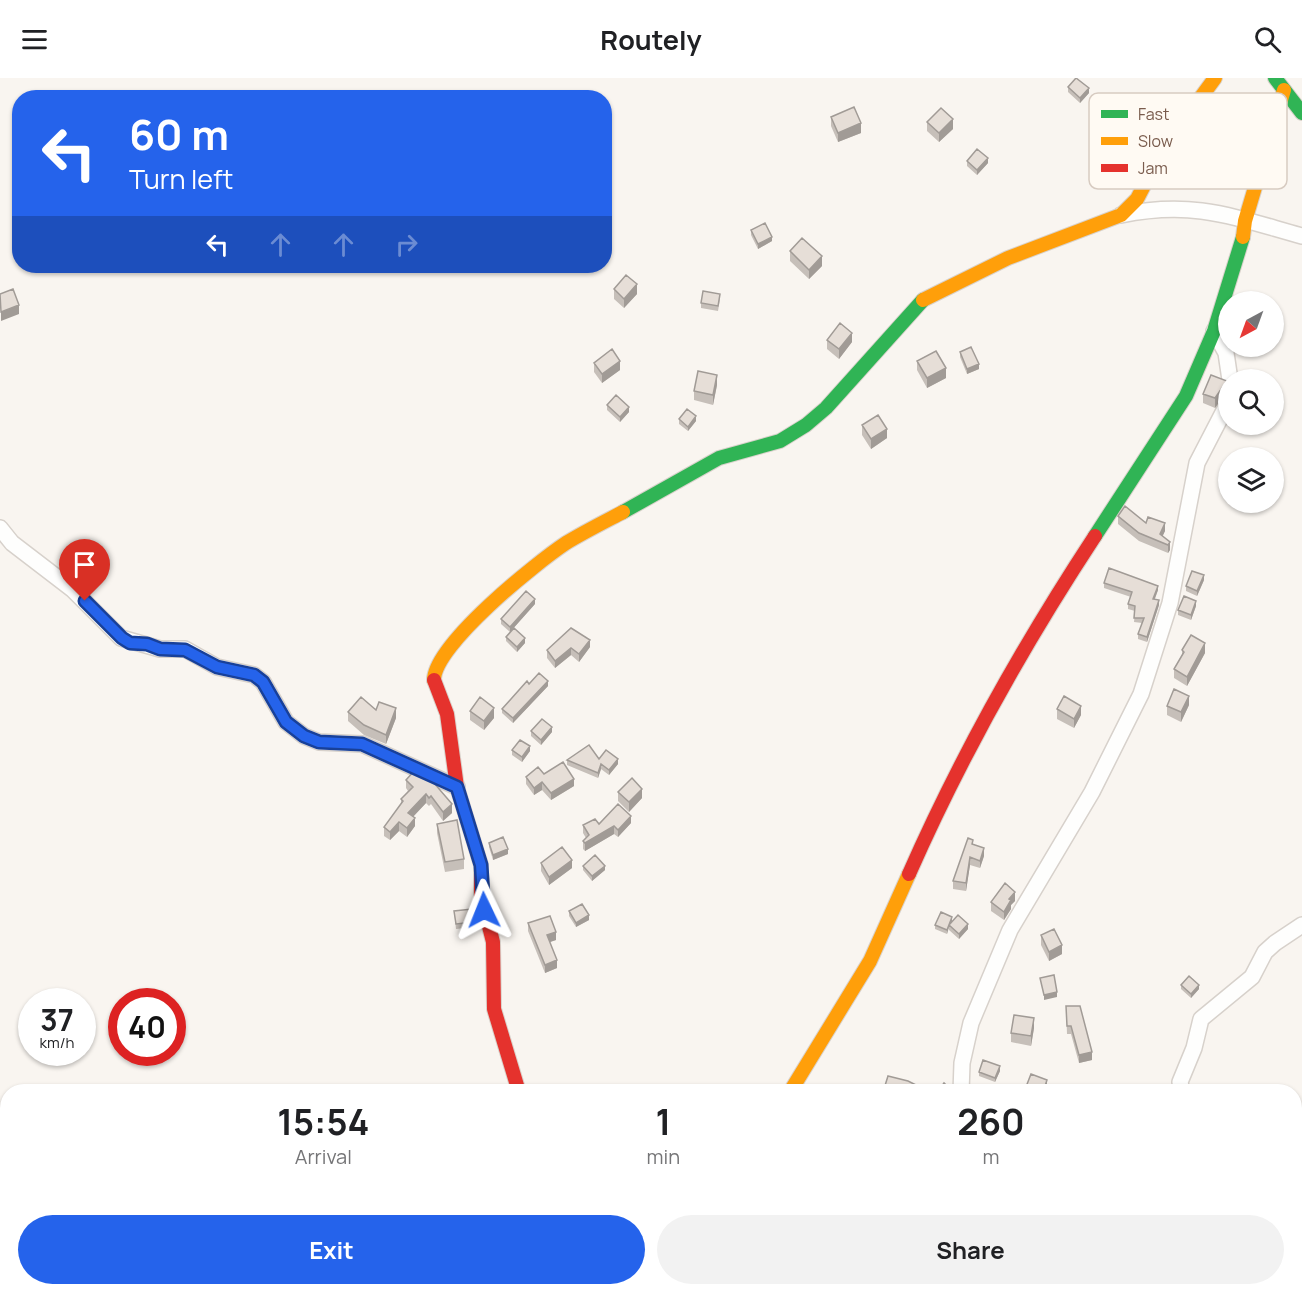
<!DOCTYPE html>
<html lang="en">
<head>
<meta charset="utf-8">
<style>
	:root { --surface:#fff; --page:#f2f2f2; --text:#202124; --muted:#757577; --accent:#2563eb }
	body { margin:0; font-family:Manrope,sans-serif; background:var(--page); color:var(--text); height:100vh; display:flex; flex-direction:column; font-size:22px; white-space:nowrap }
	* { box-sizing:border-box; margin:0 }
	p { font-size:20px; color:var(--muted) }
	.icon { flex:none; width:33px; height:33px; fill:none; stroke:currentColor; stroke-width:2; stroke-linecap:round; stroke-linejoin:round }
	.map { position:relative; flex:1; overflow:hidden }
	.details { position:absolute; left:0px; top:1006px; width:1302px; height:212px; display:flex; flex-direction:column; background:var(--surface); border-radius:24px 24px 0 0; box-shadow:0 2px 4px #0004 }
	.details>* { flex:none }
	.banner { position:absolute; left:12px; top:12px; width:600px; height:183px; border-radius:24px; box-shadow:0 2px 4px #0004; background:#2563eb; color:#fff; overflow:hidden }
	.needle { width:39px; rotate:221deg }
	.fabs { position:absolute; left:1218px; top:213px; display:grid; gap:12px }
	.fabs a { display:grid; place-items:center; width:66px; height:66px; border-radius:50%; background:var(--surface); box-shadow:0 2px 4px #0004; font-size:30px }
	.speed { position:absolute; left:18px; top:910px; display:flex; gap:12px; font-size:30px; font-weight:700; text-align:center }
	.speed>* { display:grid; place-content:center; width:78px; height:78px; border-radius:50%; background:var(--surface); box-shadow:0 2px 4px #0004; line-height:1 }
	.speed small { font-size:15px; font-weight:400 }
	.speed .limit { border:9px solid #d22; background:#fff; color:#111 }
	.pin { position:absolute; display:grid; place-items:center; width:51px; height:51px; color:#fff; margin:-62px -26px; border-radius:50% 50% 50% 0; rotate:-45deg; box-shadow:0 0 6px #0007 }
	.pin .icon { rotate:45deg }
	.me { position:absolute; width:66px; margin:-33px; rotate:358deg; stroke-linejoin:round; filter:drop-shadow(0 0 4px #0008) }
	.turn { display:flex; align-items:center; gap:21px; height:126px; padding:0 18px; font-size:27px }
	.turn .icon { width:78px; height:78px; stroke-width:2.5 }
	.turn b { display:block; font-size:42px; line-height:51px }
	.lanes { display:flex; align-items:center; height:57px; padding:0 18px; background:#0003; justify-content:center; gap:30px; direction:ltr }
	.lanes .off { opacity:.35 }
	.eta { display:flex; justify-content:space-evenly; align-items:center; height:102px; text-align:center }
	.eta b { font-size:36px; font-weight:700; line-height:42px }
	.button { display:flex; gap:12px; margin-top:auto; padding:12px 18px }
	.button a { flex:1; height:69px; border-radius:36px; background:var(--accent); color:#fff; font-size:24px; font-weight:700; line-height:69px; text-align:center }
	.button a+a { background:var(--page); color:var(--text) }
	header { display:flex; justify-content:space-between; align-items:center; height:78px; padding:0 18px; background:var(--surface); font-size:27px; font-weight:700 }
	.map>svg:first-child { display:block }
</style>
</head>
<body>
<header><svg class="icon" aria-label="menu" viewBox="0 0 24 24"><path d="M4 6h16M4 12h16M4 18h16"/></svg>Routely<svg class="icon" aria-label="search" viewBox="0 0 24 24"><circle cx="10" cy="10" r="6"/><path d="M15 15l6 6"/></svg></header>
<div class="map">
<svg width="1302" height="1217" viewBox="0 0 1302 1217">
	<rect width="100%" height="100%" fill="#f9f5f0"/>
	<g fill="none" stroke-linecap="round" stroke-linejoin="round">
		<defs>
			<path id="street" d="M1121,137C1194,122 1233,139 1302,158
				M1214,253L1226,275L1230,302
				M0,450L12,465L72,511L121,560L160,571H185L217,589L254,597L263,604L286,644L304,658L319,664L362,666L457,709
				M961,1014L962,985L971,945L1010,852L1092,714L1141,616L1170,525L1197,385L1228,325
				M1182,1014L1180,1004L1194,970L1201,941L1252,899L1265,874L1275,865L1302,847
				M1294,1072L1302,1069
				M574,1210V1217
				M1273,1210L1277,1217
				M640,1217L645,1210
				M722,1217L739,1210"/>
			<path id="fast" d="M1275,0L1302,35
				M623,434L719,380L780,363L806,347L826,330L923,222
				M1095,458L1186,318L1214,253L1243,159"/>
			<path id="slow" d="M1243,159L1245,143L1284,12
				M923,222L1008,180L1121,137L1137,121L1163,71L1215,0
				M434,602C434,567 536,485 566,465C584,454 604,444 623,434
				M790,1014L870,883L909,796"/>
			<path id="jam" d="M434,602L447,636L457,709L481,787V817L493,864L494,931L519,1014
				M909,796C961,678 1024,566 1095,458"/>
		</defs>
		<use href="#street" stroke="#d7d1cb" stroke-width="18"/>
		<use href="#fast" stroke="#d9d2cb" stroke-width="16"/>
		<use href="#slow" stroke="#d9d2cb" stroke-width="16"/>
		<use href="#jam" stroke="#d9d2cb" stroke-width="16"/>
		<use href="#street" stroke="#fefefd" stroke-width="15"/>
		<use href="#fast" stroke="#30b455" stroke-width="14"/>
		<use href="#slow" stroke="#ff9f0a" stroke-width="14"/>
		<use href="#jam" stroke="#e5322d" stroke-width="14"/>
	</g>
	<path fill="#c6bfb9" d="M1068,9L1089,15L1080,25L1068,14Z
		M1099,38L1117,47L1108,54L1099,43Z
		M831,39L861,55L838,64L831,48Z
		M927,44L953,51L939,64L927,53Z
		M967,83L988,85L977,97L967,88Z
		M751,152L772,163L758,171L751,157Z
		M790,173L822,188L809,201L790,183Z
		M614,211L637,216L624,230L614,221Z
		M720,221L718,233L701,230V225Z
		M827,262L852,264L839,281L827,271Z
		M960,274L979,291L967,296L960,279Z
		M917,283L946,300L927,310L917,292Z
		M594,285L620,292L602,305L594,294Z
		M717,307L713,327L694,322V313Z
		M1227,313L1215,330L1203,325V316Z
		M607,327L629,334L620,344L607,332Z
		M679,341L696,343L688,353L679,346Z
		M862,347L887,360L871,371L862,357Z
		M1118,438L1146,445L1165,453L1162,458L1170,464V472L1168,475L1139,463L1118,446Z
		M1204,502L1197,518L1186,513V508Z
		M1104,505L1158,512L1155,521L1159,527L1147,564L1138,561V556L1142,545L1134,544L1135,533L1128,531V526L1131,519L1104,510Z
		M535,526L510,554L501,546V541Z
		M1196,528L1191,542L1178,537V532Z
		M506,559L525,565L517,574L506,563Z
		M590,569L579,584L571,577L555,590L547,580V572Z
		M1182,572L1205,575L1187,608L1174,600V591L1182,577Z
		M529,606L548,608L513,645L502,635V631Z
		M1189,627L1181,644L1167,637V628Z
		M1057,631L1081,637L1074,650L1057,641Z
		M376,632L396,640L386,666L364,657L348,643V634Z
		M470,633L494,640L484,652L470,642Z
		M531,653L552,654L541,667L531,658Z
		M512,672L530,673L522,684L512,677Z
		M567,682L618,686L609,697L601,691L598,700L567,687Z
		M415,692L452,735L443,743L431,726L429,728L426,725L413,739L415,748L407,759L399,753L390,762L384,758V749L401,727V721L408,713L406,710V702Z
		M544,696L574,708L551,722L542,712L534,717L526,706V699Z
		M618,714L642,720L629,734L618,723Z
		M631,745L618,759L614,756L585,773L583,771V763L586,760L583,755V747Z
		M437,746L464,781V791L445,794L437,755Z
		M489,765L508,776L493,782L489,769Z
		M973,766L984,778L980,790L970,787L966,813L953,811V803Z
		M541,785L572,790L549,807L541,793Z
		M583,788L605,792L592,803L583,792Z
		M1015,823L1011,827V831L1004,842L991,833V824Z
		M454,833L474,844V849L456,851Z
		M569,833L589,842L576,849L569,838Z
		M952,844L951,845L968,851L959,861L949,852V850L947,856L935,851V847Z
		M528,845L556,862L550,864L557,890L545,895L528,853Z
		M1041,857L1062,876L1049,883L1041,867Z
		M1181,907L1199,911L1191,920L1181,911Z
		M1066,928L1092,982L1079,985L1071,956H1067Z
		M1034,950L1031,968L1011,964V955Z
		M1000,993L995,1004L979,998V994Z
		M859,1210H887L886,1212V1217H859Z"/>
	<path fill="#a19b96" d="M1089,10V15L1080,25V20Z
		M953,41V51L939,64V55Z
		M1117,43V47L1108,54V50Z
		M861,45V55L838,64V55Z
		M988,80V85L977,97V92Z
		M772,159V163L758,171V166Z
		M822,178V188L809,201V192Z
		M637,206V216L624,230V221Z
		M19,227V236L1,243V234Z
		M852,255V264L839,281V271Z
		M620,283V292L602,305V296Z
		M979,286V291L967,296V291Z
		M946,290V300L927,310V300Z
		M717,297V307L713,327V317Z
		M1227,303V313L1215,330V320Z
		M629,329V334L620,344V339Z
		M696,338V343L688,353V349Z
		M887,351V360L871,371V361Z
		M1165,445V453L1160,464V456Z
		M1170,464V472L1168,475V467Z
		M1204,497V502L1197,518V513Z
		M1158,508V512L1153,525V521Z
		M535,521V526L510,554V549Z
		M1159,522V527L1147,564V559Z
		M1196,523V528L1191,542V537Z
		M525,560V565L517,574V569Z
		M590,562V569L579,584V576Z
		M1205,565V575L1187,608V599Z
		M571,570V577L555,590V583Z
		M548,603V608L513,645V640Z
		M1189,618V627L1181,644V634Z
		M1081,628V637L1074,650V641Z
		M396,630V640L386,666V657Z
		M494,630V640L484,652V643Z
		M552,649V654L541,667V662Z
		M530,668V673L522,684V679Z
		M618,681V686L609,697V692Z
		M601,686V691L598,700V695Z
		M574,701V708L551,722V715Z
		M542,704V712L534,717V710Z
		M642,711V720L629,734V724Z
		M426,716V725L408,744V735Z
		M452,726V735L443,743V734Z
		M631,738V745L618,759V752Z
		M415,740V748L407,759V750Z
		M399,744V753L390,762V754Z
		M614,748V756L585,773V765Z
		M984,770V778L980,790V783Z
		M508,771V776L493,782V777Z
		M970,779V787L966,813V805Z
		M572,782V790L549,807V799Z
		M605,788V792L592,803V798Z
		M1015,814V823L1011,827V831L1004,842V834L1009,821Z
		M589,837V842L576,849V845Z
		M952,839V844L950,848L949,847L947,856V852Z
		M968,846V851L959,861V856Z
		M556,854V862L547,865V857Z
		M1062,867V876L1049,883V874Z
		M557,882V890L545,895V887Z
		M1199,907V911L1191,920V916Z
		M1057,914V919L1044,922V917Z
		M1034,940V950L1031,968V958Z
		M1092,974V982L1079,985V977Z
		M1000,988V993L995,1004V1000Z
		M1047,1002V1012L1046,1014H1043Z"/>
	<path fill="#e6ded7" stroke="#a19b96" stroke-width="1.5" d="M1076,0L1089,10L1080,20L1068,9Z
		M854,29L861,45L838,55L831,39Z
		M941,30L953,41L939,55L927,44Z
		M977,71L988,80L977,92L967,83Z
		M765,145L772,159L758,166L751,152Z
		M802,160L822,178L809,192L790,173Z
		M626,197L637,206L624,221L614,211Z
		M13,211L19,227L1,234L0,216Z
		M703,213L720,216L718,228L701,225Z
		M840,245L852,255L839,271L827,262Z
		M971,269L979,286L967,291L960,274Z
		M612,271L620,283L602,296L594,285Z
		M936,273L946,290L927,300L917,283Z
		M698,293L717,297L713,317L694,313Z
		M1211,297L1227,303L1215,320L1203,316Z
		M616,317L629,329L620,339L607,327Z
		M687,331L696,338L688,349L679,341Z
		M878,337L887,351L871,361L862,347Z
		M1125,428L1146,445L1148,439L1165,445L1160,456L1170,464L1168,467L1139,455L1118,438Z
		M1109,490L1158,508L1153,521L1159,522L1147,559L1138,556L1144,540H1134L1135,528L1128,526L1132,514L1104,505Z
		M1192,493L1204,497L1197,513L1186,508Z
		M526,513L535,521L510,549L501,541Z
		M1184,518L1196,523L1191,537L1178,532Z
		M514,550L525,560L517,569L506,559Z
		M571,550L590,562L579,576L571,570L555,583L547,572Z
		M1191,557L1205,565L1187,599L1174,591L1184,574L1182,572Z
		M539,595L548,603L513,640L502,631L527,603L529,606Z
		M1174,611L1189,618L1181,634L1167,628Z
		M1064,618L1081,628L1074,641L1057,631Z
		M361,619L376,632L379,624L396,630L386,657L364,647L348,634Z
		M480,619L494,630L484,643L470,633Z
		M542,641L552,649L541,662L531,653Z
		M520,662L530,668L522,679L512,672Z
		M589,667L599,681L606,672L618,681L609,692L601,686L598,695L567,682Z
		M563,684L574,701L551,715L542,704L534,710L526,699L538,689L544,696Z
		M415,692L428,698L452,726L443,734L431,718L429,720L426,716L408,735L415,740L407,750L399,744L390,754L384,749L403,723L401,721L413,709L406,702Z
		M632,700L642,711L629,724L618,714Z
		M618,726L631,738L618,752L614,748L585,765L583,763L589,757L583,747L595,741L599,746Z
		M457,742L464,781L445,784L437,746Z
		M503,759L508,771L493,777L489,765Z
		M968,760L973,762L972,766L984,770L980,783L970,779L966,805L953,803Z
		M562,769L572,782L549,799L541,785Z
		M595,777L605,788L592,798L583,788Z
		M1005,805L1015,814L1009,821L1011,822L1004,834L991,824Z
		M582,826L589,837L576,845L569,833Z
		M472,831L474,844L456,846L454,833Z
		M941,834L952,839L947,852L935,847Z
		M958,837L968,846L959,856L949,847Z
		M550,838L556,854L547,857L557,882L545,887L528,845Z
		M1054,851L1062,867L1049,874L1041,857Z
		M1054,897L1057,914L1044,917L1040,900Z
		M1189,898L1199,907L1191,916L1181,907Z
		M1066,928H1080L1092,974L1079,977L1071,948H1067Z
		M1014,937L1034,940L1031,958L1011,955Z
		M983,982L1000,988L995,1000L979,994Z
		M1031,996L1047,1002L1043,1014H1024Z
		M888,998L908,1003L930,1014L934,1008L939,1012L944,1005L953,1014H883Z
		M311,1210H343L352,1217H296L301,1212L306,1216Z
		M859,1210H884L886,1212L883,1216L884,1217H866Z"/>
	<g fill="none" stroke-linecap="round" stroke-linejoin="round">
		<defs>
			<path id="route" d="M85,523L122,560L130,565L147,566L160,571L185,572L217,589L254,597L263,604L286,644L304,658L319,664L362,666L457,709L481,787L484,832"/>
		</defs>
		<use href="#route" stroke="#184099" stroke-width="15"/>
		<use href="#route" stroke="#2563eb" stroke-width="10"/>
	</g>
	<rect x="1089" y="15" width="198" height="96" rx="9" fill="#fffaf3" stroke="#d7cbc1" stroke-width="1.5"/>
	<rect x="1101" y="32" width="27" height="8" fill="#30b455"/>
	<rect x="1101" y="59" width="27" height="8" fill="#ff9f0a"/>
	<rect x="1101" y="86" width="27" height="8" fill="#e5322d"/>
	<g font-size="16" fill="#7a5c4d">
		<text x="1138" y="42">Fast</text>
		<text x="1138" y="69">Slow</text>
		<text x="1138" y="96">Jam</text>
	</g>
</svg>
<div class="fabs">
<a><svg class="needle" viewBox="-14 -14 28 28"><path d="M0-13l5 13h-10z" fill="#e53935"/><path d="M0 13l5-13h-10z" fill="#757577"/></svg></a>
<a><svg class="icon" aria-label="search" viewBox="0 0 24 24"><circle cx="10" cy="10" r="6"/><path d="M15 15l6 6"/></svg></a>
<a><svg class="icon" aria-label="layers" viewBox="0 0 24 24"><path d="M12 4l9 5-9 5-9-5zM3 14l9 5 9-5"/></svg></a>
</div>
<div class="speed"><div>37<small>km/h</small></div><div class="limit">40</div></div>
<div class="pin" style="left:85px;top:523px;background:#d93025"><svg class="icon" aria-label="arrive" viewBox="0 0 24 24"><path d="M6 21V4h12l-3 4 3 4H6"/></svg></div>
<svg class="me" style="left:484px;top:832px" viewBox="-20 -20 40 40"><path d="M0-17L14 15 0 8-14 15z" fill="#2563eb" stroke="#fff" stroke-width="4"/></svg>
<div class="banner">
<div class="turn"><svg class="icon" aria-label="left" viewBox="0 0 24 24"><path d="M17 20v-9H6M10 6l-5 5 5 5"/></svg><div><b>60 m</b>Turn left</div></div>
<div class="lanes"><svg class="icon" aria-label="left" viewBox="0 0 24 24"><path d="M17 20v-9H6M10 6l-5 5 5 5"/></svg><svg class="icon off" aria-label="ahead" viewBox="0 0 24 24"><path d="M12 20V5M6 11l6-6 6 6"/></svg><svg class="icon off" aria-label="ahead" viewBox="0 0 24 24"><path d="M12 20V5M6 11l6-6 6 6"/></svg><svg class="icon off" aria-label="right" viewBox="0 0 24 24"><path d="M7 20v-9h11M14 6l5 5-5 5"/></svg></div>
</div>
<section class="details">
<div class="eta">
<div><b>15:54</b><p>Arrival</p></div>
<div><b>1</b><p>min</p></div>
<div><b>260</b><p>m</p></div>
</div>
<div class="button"><a>Exit</a><a>Share</a></div>
</section>
</div>
</body>
</html>
